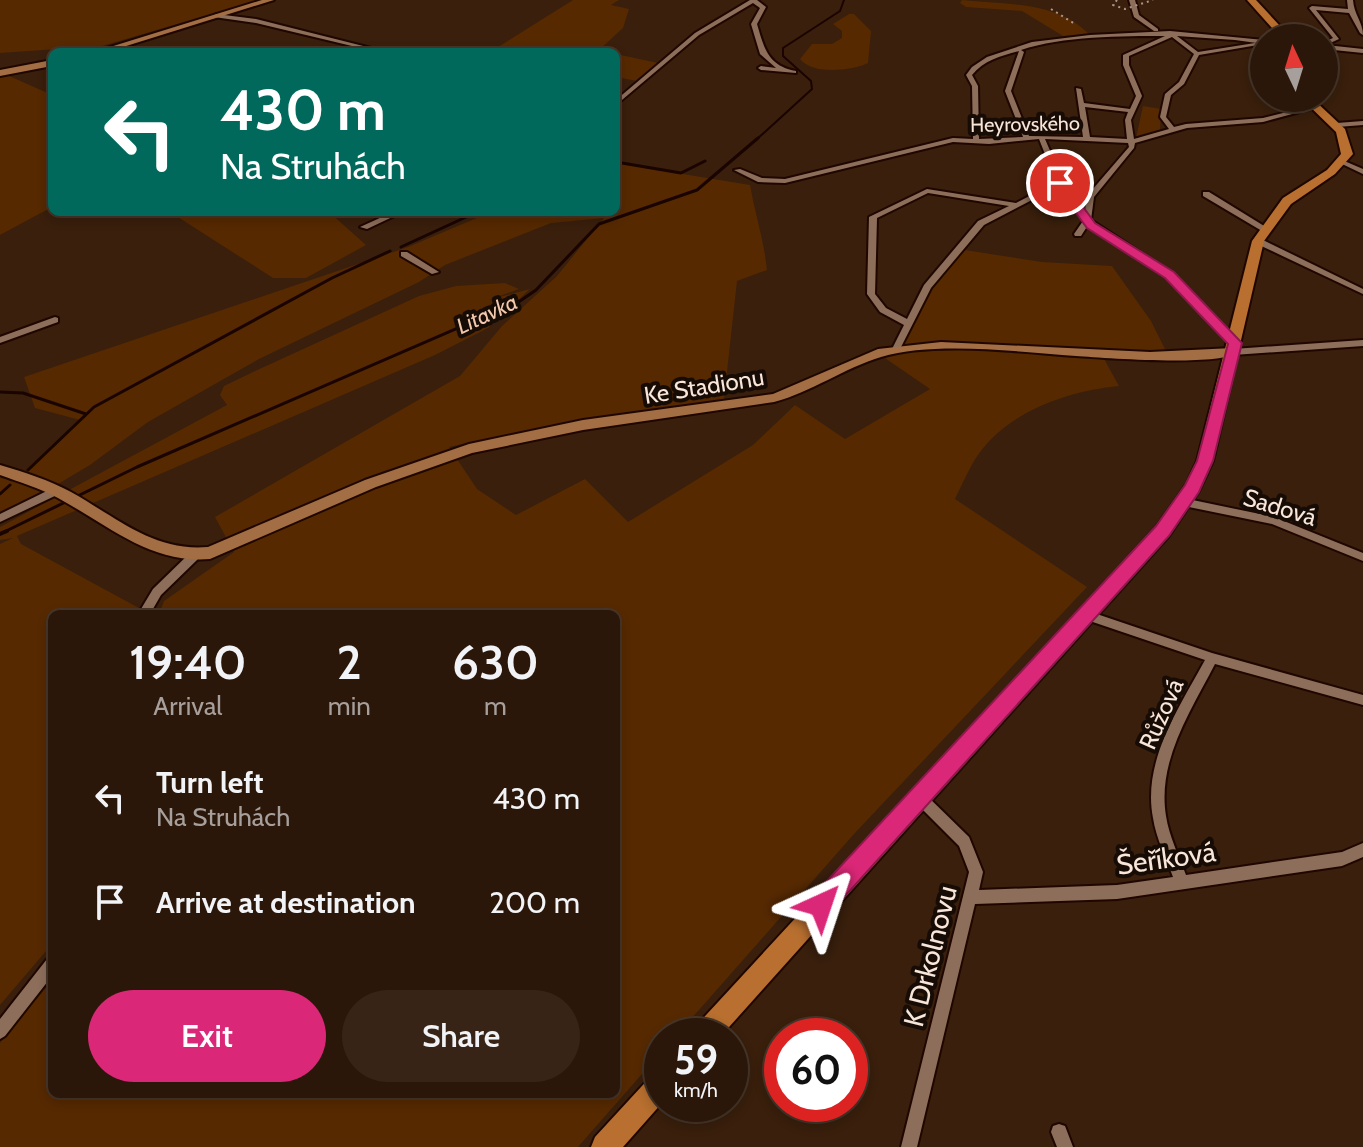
<!DOCTYPE html>
<html lang="en">
<head>
<meta charset="utf-8">
<style>
	:root { --surface:#2b1709; --page:#372417; --text:#f1f3f6; --muted:#a69f9c; --line:#47362a; --accent:#db2777 }
	body { margin:0; font-family:Cabin,sans-serif; background:var(--page); color:var(--text); height:100vh; display:flex; flex-direction:column; font-size:30px; white-space:nowrap }
	* { box-sizing:border-box; margin:0 }
	p { font-size:26px; color:var(--muted) }
	.icon { flex:none; width:44px; height:44px; fill:none; stroke:currentColor; stroke-width:2; stroke-linecap:round; stroke-linejoin:round }
	.map { position:relative; flex:1; overflow:hidden }
	.sheet { position:absolute; left:48px; top:610px; width:572px; height:488px; display:flex; flex-direction:column; background:var(--surface); border-radius:12px; box-shadow:0 4px 12px #0003,0 0 0 2px var(--line) }
	.sheet>* { flex:none }
	.guide { position:absolute; left:48px; top:48px; width:572px; height:168px; border-radius:12px; box-shadow:0 4px 12px #0003,0 0 0 2px var(--line); background:#00695c; color:#fff; overflow:hidden }
	.needle { width:52px; rotate:356deg }
	.tools { position:absolute; left:1250px; top:24px; display:grid; gap:16px }
	.tools a { display:grid; place-items:center; width:88px; height:88px; border-radius:50%; background:var(--surface); box-shadow:0 4px 12px #0003,0 0 0 2px var(--line); font-size:40px }
	.speed { position:absolute; left:644px; top:1018px; display:flex; gap:16px; font-size:40px; font-weight:700; text-align:center }
	.speed>* { display:grid; place-content:center; width:104px; height:104px; border-radius:50%; background:var(--surface); box-shadow:0 4px 12px #0003,0 0 0 2px var(--line); line-height:1 }
	.speed small { font-size:20px; font-weight:400 }
	.speed .limit { border:12px solid #d22; background:#fff; color:#111 }
	.pin { position:absolute; display:grid; place-items:center; width:68px; height:68px; color:#fff; margin:-34px; border:4px solid #fff; border-radius:50%; box-shadow:0 2px 8px #0007 }
	.me { position:absolute; width:88px; margin:-44px; rotate:42deg; stroke-linejoin:round; filter:drop-shadow(0 0 6px #0008) }
	.turn { display:flex; align-items:center; gap:28px; height:168px; padding:0 40px; font-size:36px }
	.turn .icon { width:104px; height:104px; stroke-width:2.5 }
	.turn b { display:block; font-size:56px; line-height:68px }
	.eta { display:flex; justify-content:space-evenly; align-items:center; height:136px; text-align:center }
	.eta b { font-size:48px; font-weight:600; line-height:56px }
	.cta { display:flex; gap:16px; margin-top:auto; padding:16px 40px }
	.cta a { flex:1; height:92px; border-radius:48px; background:var(--accent); color:#fff; font-size:32px; font-weight:600; line-height:92px; text-align:center }
	.cta a+a { background:var(--page); color:var(--text) }
	ul { padding:0; list-style:none }
	li { display:flex; align-items:center; gap:24px; height:104px; padding:0 40px }
	li div { flex:1 }
	li b { display:block; font-size:30px }
	li em { font-style:normal }
	.map>svg:first-child { display:block }
</style>
</head>
<body>
<div class="map">
<svg width="1363" height="1147" viewBox="0 0 1363 1147">
	<rect width="100%" height="100%" fill="#391f0c"/>
	<path fill="#562901" d="M0,0H259L102,46L0,53Z
		M573,0H619L611,5L629,9L623,28L599,50L606,52H490Z
		M962,0C1004,5 1055,0 1089,34L1063,36L1022,11L966,7L960,3Z
		M849,14H854L871,31L868,63C852,71 812,75 800,59L812,44H832L842,38V31L833,24Z
		M616,54L658,63L637,81L616,77Z
		M7,75L52,95V207L0,235V76Z
		M1143,106L1161,109L1160,130L1136,138Z
		M616,163L750,185C755,214 764,240 767,270L737,281L724,399L590,418L449,447L477,489L516,515L585,479L628,522L753,445L795,405L845,439L930,389L879,354L898,349L927,287L965,250L1042,262L1112,266L1151,321L1169,357H1103L1119,386C1068,391 1009,411 978,455C969,468 962,485 955,499L1087,587L854,834L676,1036H662V1051L578,1147H0V1043L52,980V1094H616V614H159L164,601L234,552L215,517L460,376L502,326L557,276L604,218L551,223L445,265L419,282L259,359L148,422L90,465L53,487L22,475L80,420L35,408L24,377L408,247L491,212H616Z
		M170,212H329L366,245L306,278H273Z
		M505,283L519,289L488,300L530,289L488,328L435,355L17,536L21,544L139,608L138,614H52V944L0,1005V544L13,538L0,540V527L227,405L220,395L224,386L253,372L419,296L456,286Z
		M0,471L48,488L0,514Z"/>
	<g fill="none" stroke-linecap="round" stroke-linejoin="round">
		<path stroke="#1a0400" stroke-width="2" d="M756,140L812,89L811,81L783,56V48L840,11L844,0"/>
		<path stroke="#1a0400" stroke-width="3" d="M616,162L681,173L705,161
			M401,247L477,212
			M0,392L23,393L86,414
			M28,470L94,407L332,278L390,251
			M0,494L10,485
			M2,533L137,467L520,301L536,290L599,224L697,190L758,138"/>
		<path stroke="#1a0400" stroke-width="4" d="M0,534L7,531"/>
		<defs>
			<path id="street" d="M750,0H757L766,7L757,24C764,48 768,66 796,71V73L761,70L758,68L761,66L776,68L760,54L751,24L760,8L753,3L699,35L616,105V100L695,33Z
				M1129,0H1135L1139,15L1158,29V31H1154L1134,17Z
				M1347,0H1353C1354,15 1363,22 1363,35L1360,33L1349,13L1316,10L1339,39L1326,45L1363,49V53L1324,49V42L1333,38L1309,8L1312,6L1348,9Z
				M216,14L256,19L387,52H377L256,23L214,17Z
				M1170,31L1264,40V44L1235,40L1177,36L1198,52L1255,43L1258,45L1199,55L1184,84L1171,95L1166,117L1174,127L1186,124L1263,118L1315,105L1318,107L1263,122L1187,128L1135,143L1134,148L1094,197L1091,220L1172,273L1238,341V345H1232L1166,277L1088,225L1081,236H1075L1074,234L1083,221L1059,186L984,225L931,288L900,349L899,351H893L892,349L904,325L880,312L867,294L869,217L927,189L1016,203L1056,182L1039,139L989,144L953,142L785,183L758,182L734,170L740,169L762,178L785,179L953,138L973,139L972,86L966,75L972,67L987,57L1032,42L1090,35ZM1165,36L1123,55V65L1136,96L1130,109L1084,103L1081,89L1076,88L1083,137L1029,136L1011,91L1024,52L1021,50C1062,36 1122,36 1165,36ZM1172,37L1194,54L1179,82L1165,94L1160,117L1169,129L1134,139L1131,120L1142,96L1129,65V56ZM1019,51L1005,91L1023,137L979,139L978,86L972,75C984,60 1001,56 1019,51ZM1085,107L1128,112L1125,120L1127,139L1090,137ZM1045,139L1128,143L1129,147L1086,197L1085,214L1064,183ZM928,193L1009,206L978,221L924,285L907,319L886,308L875,294L877,218Z
				M1363,121V125L1337,127L1334,125L1337,123Z
				M1342,160L1363,169V174L1340,163L1339,162Z
				M1203,192H1209L1269,229L1262,231L1203,196Z
				M393,212H403L367,229L360,227Z
				M1255,239H1261L1363,289V294L1255,243Z
				M401,252H407L439,272L432,274L401,256Z
				M55,317L58,318V322L0,343V337Z
				M1363,340V346L1233,355L1229,352L1233,349Z
				M55,487L60,491L59,494L0,522V514Z
				M1183,498L1274,517L1363,553V561L1272,524L1179,505L1178,502L1179,499Z
				M194,552L198,553L199,556L198,559L161,595L150,614H138L153,589L190,553Z
				M1085,610L1212,653L1363,695V705L1215,664C1191,711 1157,760 1166,816C1169,836 1179,856 1186,875L1342,852L1363,843V857L1342,866L1117,899L975,904L917,1147H901L969,872L959,846L914,801L912,797L914,793L919,791L924,793L969,837L983,872L979,890L1117,885L1173,877C1166,858 1156,838 1153,818C1142,761 1179,708 1205,660L1081,618L1079,615L1081,612Z
				M52,957V976L5,1036L0,1039V1019L47,959Z
				M1059,1124L1065,1126L1073,1147H1057L1051,1132L1053,1126Z"/>
			<path id="secondary" d="M262,0H274L107,52H94Z
				M52,60V66L0,76V70Z
				M941,342L1150,352L1233,348L1239,352C1219,367 1106,358 1076,356C1019,352 935,341 881,357C844,368 812,392 774,402L583,430L472,453L376,487L210,559C150,564 108,525 58,498C40,488 19,482 0,475V465C24,472 49,480 71,492C116,517 154,552 208,547L365,480L469,444L583,420L773,394L878,349Z"/>
			<path id="primary" d="M1247,0H1256L1291,38H1281Z
				M1301,98H1312L1345,129L1353,154L1335,174L1291,204L1264,241L1213,461L1199,491L1169,536L721,1036H691L695,1027L1157,526L1186,485L1197,461L1252,241L1283,198L1327,170L1341,154L1336,132Z
				M662,1070V1103L623,1147H591L595,1137L653,1074Z"/>
		</defs>
		<use href="#street" stroke="#1f0700" stroke-width="4"/>
		<use href="#secondary" stroke="#1f0700" stroke-width="4"/>
		<use href="#primary" stroke="#1f0700" stroke-width="4"/>
		<use href="#street" fill="#8d6e5a" fill-rule="evenodd"/>
		<use href="#secondary" fill="#a36e44" fill-rule="evenodd"/>
		<use href="#primary" fill="#b86f2f" fill-rule="evenodd"/>
		<path stroke="#ac9688" stroke-width="2" stroke-dasharray="2 4" stroke-linecap="butt" d="M1117,0L1113,5L1125,9L1153,0
			M1051,9L1075,24"/>
	</g>
	<path fill="#db2777" stroke="#8e194d" stroke-width="2" d="M1056,181H1064L1095,223L1174,272L1242,343L1213,461L1199,492L1169,536L829,914L821,917L812,914L809,905L812,897L1156,526L1185,485L1197,461L1228,344L1165,278L1087,228L1054,183Z"/>
	<g text-anchor="middle" dominant-baseline="central" stroke-width="8" stroke-linejoin="round" paint-order="stroke">
		<g font-size="20" fill="#f8e6da" stroke="#170c05">
			<text transform="translate(1025 124) rotate(-1)">Heyrovského</text>
		</g>
		<g font-size="22" font-style="italic" fill="#f3c8ac" stroke="#170c05">
			<text transform="translate(487 314) rotate(-25)">Litavka</text>
		</g>
		<g font-size="24" fill="#f8e6da" stroke="#170c05">
			<text transform="translate(704 386) rotate(-9)">Ke Stadionu</text>
			<text transform="translate(1280 507) rotate(17)">Sadová</text>
			<text transform="translate(1161 714) rotate(-66)">Růžová</text>
		</g>
		<g font-size="28" fill="#f8e6da" stroke="#170c05">
			<text transform="translate(1166 858) rotate(-8)">Šeříková</text>
			<text transform="translate(930 956) rotate(-76)">K Drkolnovu</text>
		</g>
	</g>
</svg>
<div class="tools">
<a><svg class="needle" viewBox="-14 -14 28 28"><path d="M0-13l5 13h-10z" fill="#e53935"/><path d="M0 13l5-13h-10z" fill="#a69f9c"/></svg></a>
</div>
<div class="speed"><div>59<small>km/h</small></div><div class="limit">60</div></div>
<div class="pin" style="left:1060px;top:183px;background:#d93025"><svg class="icon" aria-label="arrive" viewBox="0 0 24 24"><path d="M6 21V4h12l-3 4 3 4H6"/></svg></div>
<svg class="me" style="left:821px;top:905px" viewBox="-20 -20 40 40"><path d="M0-17L14 15 0 8-14 15z" fill="#db2777" stroke="#fff" stroke-width="4"/></svg>
<div class="guide">
<div class="turn"><svg class="icon" aria-label="left" viewBox="0 0 24 24"><path d="M17 20v-9H6M10 6l-5 5 5 5"/></svg><div><b>430 m</b>Na Struhách</div></div>
</div>
<section class="sheet">
<div class="eta">
<div><b>19:40</b><p>Arrival</p></div>
<div><b>2</b><p>min</p></div>
<div><b>630</b><p>m</p></div>
</div>
<ul>
<li><svg class="icon" aria-label="left" viewBox="0 0 24 24"><path d="M17 20v-9H6M10 6l-5 5 5 5"/></svg><div><b>Turn left</b><p>Na Struhách</p></div><em>430 m</em></li>
<li><svg class="icon" aria-label="arrive" viewBox="0 0 24 24"><path d="M6 21V4h12l-3 4 3 4H6"/></svg><div><b>Arrive at destination</b></div><em>200 m</em></li>
</ul>
<div class="cta"><a>Exit</a><a>Share</a></div>
</section>
</div>
</body>
</html>
